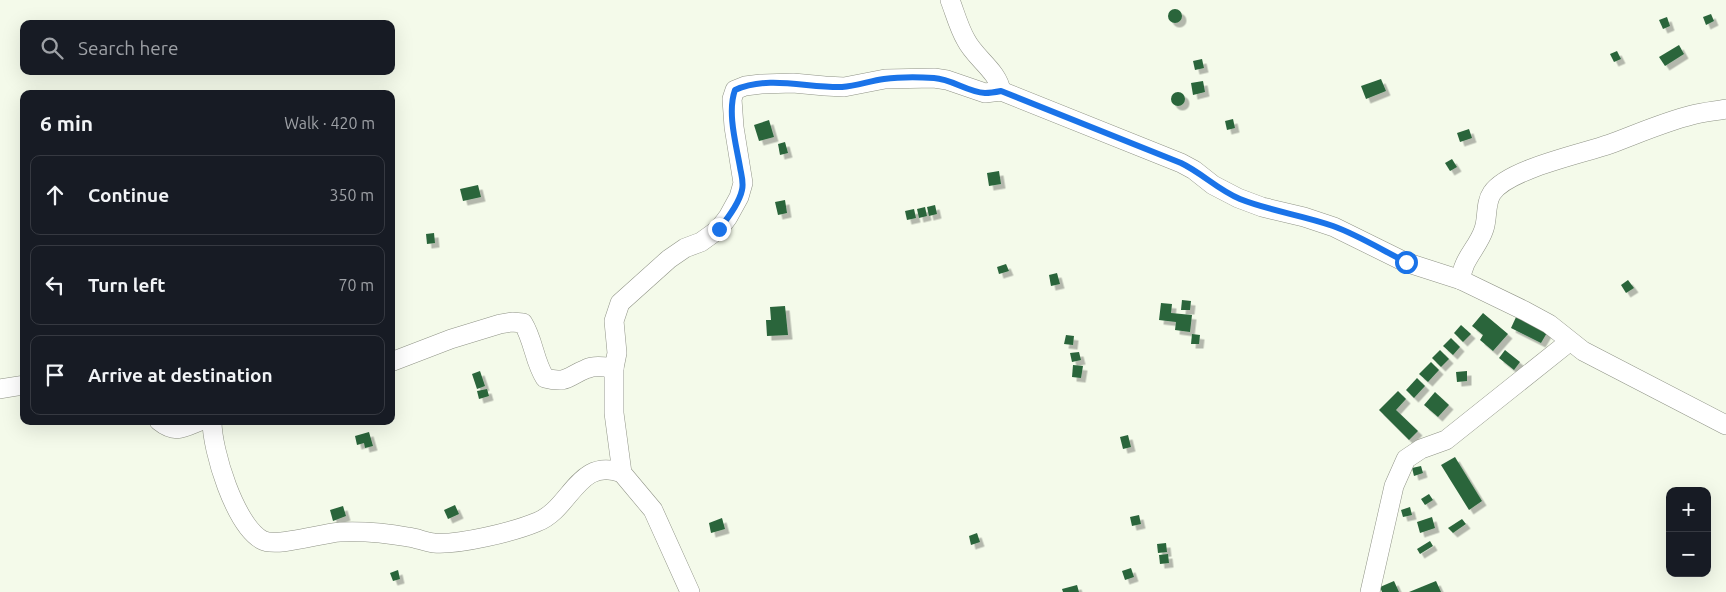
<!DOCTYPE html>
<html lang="en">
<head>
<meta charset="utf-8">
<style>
  :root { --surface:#171b24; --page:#20242c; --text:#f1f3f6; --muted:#9ea1a6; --line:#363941 }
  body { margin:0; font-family:Ubuntu,sans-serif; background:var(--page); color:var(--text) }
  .controls { position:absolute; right:15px; bottom:15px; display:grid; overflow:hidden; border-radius:10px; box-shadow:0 5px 20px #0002 }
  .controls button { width:45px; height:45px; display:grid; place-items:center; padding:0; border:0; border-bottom:1px solid var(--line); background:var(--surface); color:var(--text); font:25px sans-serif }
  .stop { position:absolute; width:15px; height:15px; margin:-11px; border:4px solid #1a73e8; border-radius:50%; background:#fff }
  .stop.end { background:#1a73e8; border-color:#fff; box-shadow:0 1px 5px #0008 }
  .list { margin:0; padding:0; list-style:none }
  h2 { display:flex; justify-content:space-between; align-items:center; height:65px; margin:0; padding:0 20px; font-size:21px }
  h2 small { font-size:16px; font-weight:400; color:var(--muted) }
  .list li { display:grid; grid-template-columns:32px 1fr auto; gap:15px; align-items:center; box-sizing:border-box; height:80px; margin:0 10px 10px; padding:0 10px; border:1px solid var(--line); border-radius:10px }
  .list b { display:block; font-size:19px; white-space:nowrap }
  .list em { font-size:16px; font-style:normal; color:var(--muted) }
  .icon { flex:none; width:28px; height:28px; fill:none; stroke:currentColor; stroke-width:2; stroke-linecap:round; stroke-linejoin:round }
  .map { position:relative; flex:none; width:1726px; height:592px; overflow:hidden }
  .search { position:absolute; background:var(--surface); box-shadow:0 5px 20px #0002; left:20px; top:20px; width:375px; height:55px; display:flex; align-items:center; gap:12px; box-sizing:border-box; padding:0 18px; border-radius:10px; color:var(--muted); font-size:19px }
  .panel { position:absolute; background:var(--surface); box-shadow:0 5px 20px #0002; left:20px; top:90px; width:375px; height:335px; border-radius:10px }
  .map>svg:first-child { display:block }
  .building { fill:#2a653b; filter:url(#shadow) }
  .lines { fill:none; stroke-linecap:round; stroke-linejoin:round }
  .minor-casing { stroke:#8f9386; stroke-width:20 }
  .minor { stroke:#fff; stroke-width:19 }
  .route { stroke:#1a73e8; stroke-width:6 }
</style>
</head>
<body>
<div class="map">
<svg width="1726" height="592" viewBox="0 0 1726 592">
  <defs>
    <filter id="shadow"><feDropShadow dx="4.5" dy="4.5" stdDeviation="0" flood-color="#0004"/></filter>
  </defs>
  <rect width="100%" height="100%" fill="#f4faea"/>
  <g class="building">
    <circle cx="1175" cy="16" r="7"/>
    <path d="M1711 14 1714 21 1706 25 1703 17Z"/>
    <path d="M1667 17 1670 26 1663 29 1659 20Z"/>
    <path d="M1679 45 1684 54 1665 66 1659 57Z"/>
    <path d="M1617 51 1621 59 1614 62 1610 54Z"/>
    <path d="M1202 59 1204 68 1195 70 1193 61Z"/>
    <path d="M1381 79 1386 91 1366 99 1361 86Z"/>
    <path d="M1203 81 1205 92 1193 95 1191 83Z"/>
    <circle cx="1178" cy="99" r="7"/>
    <path d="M1233 119 1235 128 1227 130 1225 121Z"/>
    <path d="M769 120 774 137 759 141 754 125Z"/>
    <path d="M1469 129 1472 138 1460 142 1457 133Z"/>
    <path d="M785 142 788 153 780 155 778 144Z"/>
    <path d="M1452 159 1457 167 1450 171 1445 163Z"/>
    <path d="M999 171 1001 184 989 186 987 173Z"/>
    <path d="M478 185 481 197 463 201 460 189Z"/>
    <path d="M785 200 787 213 778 215 775 202Z"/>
    <path d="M935 205 937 214 929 216 927 207Z"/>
    <path d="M925 207 927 216 919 218 917 209Z"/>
    <path d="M914 209 916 218 907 220 905 211Z"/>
    <path d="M434 233 435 243 427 244 426 234Z"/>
    <path d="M1006 264 1009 271 999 274 997 267Z"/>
    <path d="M1057 273 1060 284 1051 286 1049 275Z"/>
    <path d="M1628 280 1634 288 1626 293 1621 285Z"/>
    <path d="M1182 300 1191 301 1190 310H1181Z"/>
    <path d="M1161 303 1172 304 1171 313 1192 315 1190 332 1175 330 1176 322 1159 320Z"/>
    <path d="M785 306 788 335 767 336 766 320H771L770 307Z"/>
    <path d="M1483 313 1508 334 1493 351 1480 340 1483 335 1472 326Z"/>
    <path d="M1517 315 1548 331 1541 343 1511 328Z"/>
    <path d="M1461 325 1471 334 1463 342 1454 333Z"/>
    <path d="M1192 334 1200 335 1199 344H1191Z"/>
    <path d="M1066 335 1074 336 1073 345 1064 344Z"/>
    <path d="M1451 338 1460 347 1453 355 1443 346Z"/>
    <path d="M1440 350 1449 359 1441 367 1432 358Z"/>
    <path d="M1505 350 1520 362 1514 370 1499 358Z"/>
    <path d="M1079 352 1081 360 1072 362 1070 353Z"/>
    <path d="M1431 362 1439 370 1428 382 1419 374Z"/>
    <path d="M1073 365 1083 366 1081 378 1072 377Z"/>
    <path d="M480 371 485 386 477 389 472 374Z"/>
    <path d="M1467 371V381L1457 382 1456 372Z"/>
    <path d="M1417 378 1425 386 1414 398 1406 390Z"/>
    <path d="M487 389 489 396 479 399 477 391Z"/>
    <path d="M1398 391 1406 399 1396 410 1418 431 1409 440 1379 410Z"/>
    <path d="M1435 392 1449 405 1438 417 1424 405Z"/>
    <path d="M369 432 373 446 365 448 364 443 357 445 355 436Z"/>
    <path d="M1128 435 1131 447 1123 449 1120 437Z"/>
    <path d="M1455 457 1482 501 1469 510 1441 465Z"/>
    <path d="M1421 466 1423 473 1414 476 1412 468Z"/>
    <path d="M1429 494 1433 500 1425 505 1421 499Z"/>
    <path d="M455 505 459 514 448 519 444 510Z"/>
    <path d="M343 506 346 516 333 521 330 510Z"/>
    <path d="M1410 507 1412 515 1403 517 1401 510Z"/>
    <path d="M1139 515 1141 524 1132 526 1130 517Z"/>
    <path d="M1432 517 1435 528 1420 533 1417 522Z"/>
    <path d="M722 518 725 529 711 533 709 523Z"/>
    <path d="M1462 519 1466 524 1453 533 1448 528Z"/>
    <path d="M977 533 980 542 971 545 969 536Z"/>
    <path d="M1430 541 1433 546 1420 554 1417 549Z"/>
    <path d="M1166 543 1167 552 1158 553 1157 544Z"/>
    <path d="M1168 554 1169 563 1160 564 1159 555Z"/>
    <path d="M1131 568 1134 577 1125 580 1122 571Z"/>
    <path d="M398 570 400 579 393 581 390 573Z"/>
    <path d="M1394 581 1399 592H1382L1380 587Z"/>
    <path d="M1436 581 1441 592H1409Z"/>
    <path d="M1077 585 1079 592H1063L1062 589Z"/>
  </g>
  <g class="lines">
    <defs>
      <g id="minor">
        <path d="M950 0C955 13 959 28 966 40 975 58 998 71 1001 91"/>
        <path d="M1461 280C1462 259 1478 248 1484 229 1488 218 1485 203 1492 193 1508 169 1582 154 1610 144 1637 134 1664 122 1692 115 1703 112 1715 111 1726 109"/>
        <path d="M391 362 451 339 500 324 512 322 523 323C534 341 534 361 545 378 567 384 568 376 586 369 595 365 605 367 614 368"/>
        <path d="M0 389 24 385"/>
        <path d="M159 421C175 434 183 428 200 421"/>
        <path d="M212 421C212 451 235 525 262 540 276 548 322 533 340 532 362 531 386 533 408 537 417 538 425 542 434 543 459 545 513 532 537 522 571 509 578 456 622 473"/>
        <path d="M690 592 653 510 622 473 614 413V368L617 353 614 321 620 303 669 259 685 248 701 242 719 229 728 217 739 197 743 183 734 127 732 99 735 90 745 86 761 84 793 83 825 86 844 87 885 79 934 78 947 80 985 93 1001 91 1181 163 1194 170 1213 185 1238 198 1262 207 1304 217 1334 227 1405 262 1461 280 1525 311 1549 324 1583 351 1726 425"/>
        <path d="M1370 592 1394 486 1406 459 1421 449 1446 440 1569 342"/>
      </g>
    </defs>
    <use href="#minor" class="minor-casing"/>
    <use href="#minor" class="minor"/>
  </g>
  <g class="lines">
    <path class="route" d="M719 229C728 218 739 204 742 190 744 182 741 174 740 167 736 144 727 112 735 90 769 75 807 88 842 87 856 86 870 81 884 79 899 77 918 77 934 78 952 79 967 92 985 93 990 93 996 92 1001 91L1181 163C1202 173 1218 190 1240 199 1270 211 1302 215 1333 226 1358 235 1382 250 1406 262"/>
  </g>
</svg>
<div class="controls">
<button>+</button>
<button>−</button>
</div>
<div class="stop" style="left:1406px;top:262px"></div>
<div class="stop end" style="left:719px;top:229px"></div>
<div class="search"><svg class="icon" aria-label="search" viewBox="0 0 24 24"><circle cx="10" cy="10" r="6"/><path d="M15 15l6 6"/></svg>Search here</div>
<section class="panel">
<h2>6 min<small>Walk · 420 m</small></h2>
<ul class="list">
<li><svg class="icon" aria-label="ahead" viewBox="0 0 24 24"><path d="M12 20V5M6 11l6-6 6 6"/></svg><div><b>Continue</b></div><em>350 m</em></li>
<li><svg class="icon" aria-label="left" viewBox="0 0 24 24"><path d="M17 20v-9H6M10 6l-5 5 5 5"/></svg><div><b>Turn left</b></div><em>70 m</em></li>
<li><svg class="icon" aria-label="arrive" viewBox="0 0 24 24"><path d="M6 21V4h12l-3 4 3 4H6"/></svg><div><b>Arrive at destination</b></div></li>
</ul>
</section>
</div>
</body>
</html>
